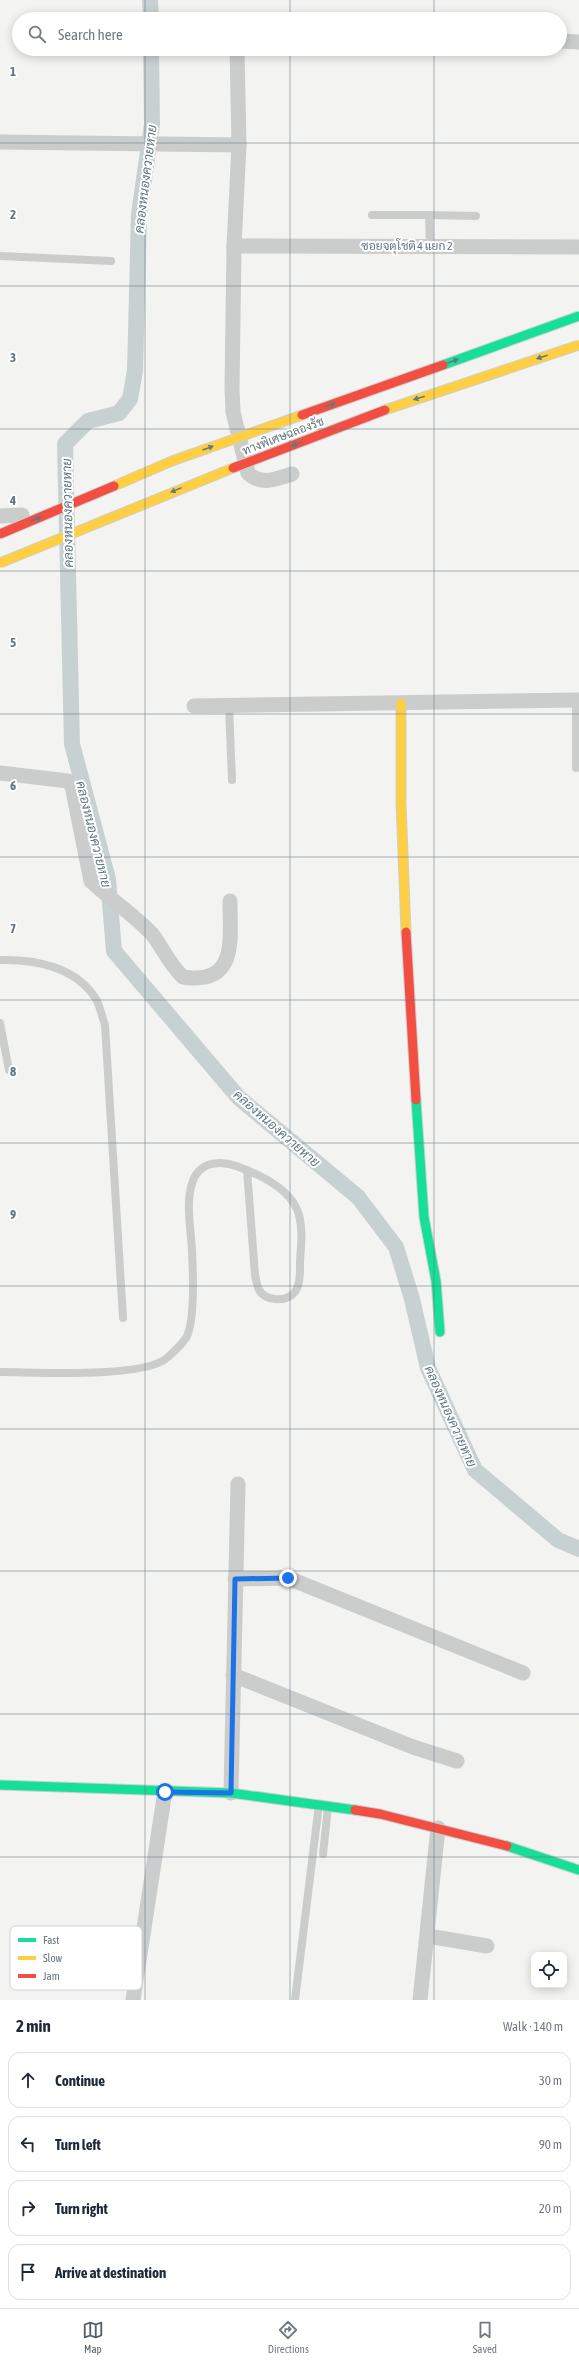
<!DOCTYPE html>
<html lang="en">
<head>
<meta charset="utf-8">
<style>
  :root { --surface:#fff; --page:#f2f2f3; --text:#1f2937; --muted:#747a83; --line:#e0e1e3; --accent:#555f6a }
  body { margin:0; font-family:"Asap Condensed",Sarabun,sans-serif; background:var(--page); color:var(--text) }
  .controls { position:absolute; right:12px; bottom:12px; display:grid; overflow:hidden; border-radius:8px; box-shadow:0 2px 10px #0003 }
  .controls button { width:36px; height:36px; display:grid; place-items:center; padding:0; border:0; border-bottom:1px solid var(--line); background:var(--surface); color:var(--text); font:20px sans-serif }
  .stop { position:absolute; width:12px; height:12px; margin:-9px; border:3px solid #1a73e8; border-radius:50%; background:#fff }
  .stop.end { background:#1a73e8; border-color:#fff; box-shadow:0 1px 4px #0008 }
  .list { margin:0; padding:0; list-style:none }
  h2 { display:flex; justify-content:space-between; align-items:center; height:52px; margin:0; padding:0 16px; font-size:17px }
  h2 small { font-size:13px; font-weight:400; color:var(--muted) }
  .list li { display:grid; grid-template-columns:26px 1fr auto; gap:12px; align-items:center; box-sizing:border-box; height:56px; margin:0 8px 8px; padding:0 8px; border:1px solid var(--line); border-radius:12px }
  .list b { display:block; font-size:15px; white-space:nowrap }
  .list em { font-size:13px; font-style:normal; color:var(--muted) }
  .icon { flex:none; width:22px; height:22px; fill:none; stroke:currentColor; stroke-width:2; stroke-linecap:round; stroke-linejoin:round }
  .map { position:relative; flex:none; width:579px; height:2000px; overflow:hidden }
  .search { position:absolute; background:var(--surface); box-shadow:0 2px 10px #0003; left:12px; right:12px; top:12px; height:44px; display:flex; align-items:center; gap:10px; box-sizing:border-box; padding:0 14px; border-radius:22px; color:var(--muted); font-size:15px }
  .sheet { height:308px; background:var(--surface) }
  nav { display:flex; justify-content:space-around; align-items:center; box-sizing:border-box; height:56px; border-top:1px solid var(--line); background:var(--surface); font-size:11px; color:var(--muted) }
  nav a { display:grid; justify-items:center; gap:2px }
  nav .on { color:var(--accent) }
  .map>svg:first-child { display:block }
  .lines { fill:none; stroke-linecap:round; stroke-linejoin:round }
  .canal { stroke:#c8d1d2; stroke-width:16 }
  .fast-casing { stroke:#cfcfcf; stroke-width:11 }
  .slow-casing { stroke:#cfcfcf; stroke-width:11 }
  .jam-casing { stroke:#cfcfcf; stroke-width:11 }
  .lane { stroke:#cbcccc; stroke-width:8 }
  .street { stroke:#cbcccc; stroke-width:15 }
  .fast { stroke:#16e098; stroke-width:9 }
  .slow { stroke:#ffcf43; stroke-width:9 }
  .jam { stroke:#f24e42; stroke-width:9 }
  .fast-bridge-casing { stroke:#cfd0d0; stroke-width:11; stroke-linecap:butt }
  .slow-bridge-casing { stroke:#cfd0d0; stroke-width:11; stroke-linecap:butt }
  .jam-bridge-casing { stroke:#cfd0d0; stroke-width:11; stroke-linecap:butt }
  .fast-bridge { stroke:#16e098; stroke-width:9 }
  .slow-bridge { stroke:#ffcf43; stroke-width:9 }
  .jam-bridge { stroke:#f24e42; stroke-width:9 }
  .oneway { fill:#607a81 }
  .route { stroke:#1a73e8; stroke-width:5 }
  .grid { fill:none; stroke:#647580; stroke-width:1; stroke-opacity:0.55 }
  .labels { text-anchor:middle; stroke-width:4; stroke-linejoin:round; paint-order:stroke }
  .street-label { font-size:12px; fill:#647580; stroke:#fff }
  .water-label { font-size:13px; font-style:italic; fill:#5f777e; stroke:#fff }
  .key { fill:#fff; stroke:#d0d6d9; stroke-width:1 }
  .key-label { font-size:11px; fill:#647580 }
  .grid-label { font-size:13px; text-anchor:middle; font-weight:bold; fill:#647580; stroke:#fff; stroke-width:4; stroke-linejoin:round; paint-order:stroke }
</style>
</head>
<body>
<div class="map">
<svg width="579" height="2000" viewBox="0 0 579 2000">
  <rect width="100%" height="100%" fill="#f3f3f1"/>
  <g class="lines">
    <g class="canal">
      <path d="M150 0 151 19"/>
      <path d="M151 49 152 124 139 214 135 371 130 399 119 413 88 421 65 444 72 744 108 879 114 951 239 1098 358 1197 396 1247 412 1299 428 1368 475 1470 558 1540 579 1549"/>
    </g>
    <defs>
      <g id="fast">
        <path d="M416 1100 424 1217 436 1281 440 1332"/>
        <path d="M0 1785 231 1793 355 1810"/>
        <path d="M507 1846 579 1870"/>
      </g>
      <path id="slow" d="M401 703V802L406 932"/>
      <g id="jam">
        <path d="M406 932 416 1100"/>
        <path d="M355 1810 380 1814 507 1846"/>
      </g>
    </defs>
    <use href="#fast" class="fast-casing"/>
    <use href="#slow" class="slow-casing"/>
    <use href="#jam" class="jam-casing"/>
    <g class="lane">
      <path d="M372 215H429L430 246"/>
      <path d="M429 215 476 216"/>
      <path d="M0 256 111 261"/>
      <path d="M576 700V768"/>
      <path d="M229 705 232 780"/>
      <path d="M0 960C35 959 76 967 96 999 100 1006 102 1017 105 1025L123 1318"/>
      <path d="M0 1023 9 1070"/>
      <path d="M0 1372C37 1372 136 1378 164 1360 170 1356 182 1344 186 1338 195 1322 193 1270 192 1251 191 1228 184 1197 195 1176 204 1161 222 1161 236 1166 259 1174 292 1189 299 1215 303 1230 301 1246 300 1261 300 1271 301 1287 293 1294 284 1302 266 1301 259 1290 257 1286 256 1280 255 1275L247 1170"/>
      <path d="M323 1854 328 1807"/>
      <path d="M295 2000 319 1804"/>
    </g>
    <g class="street">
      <path d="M560 41 579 42"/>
      <path d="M237 49 239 145 234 246 232 389 233 412 248 473C261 486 276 479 292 474"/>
      <path d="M0 142 239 145"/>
      <path d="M234 246 579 247"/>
      <path d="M0 516 22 515"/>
      <path d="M194 706 579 700"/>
      <path d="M0 773 68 781 72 786 91 881C111 900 133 914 152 934 163 948 169 964 183 977 238 985 230 940 230 901"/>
      <path d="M235 1579 288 1578 523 1673"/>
      <path d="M233 1675 413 1747 457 1761"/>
      <path d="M231 1793 238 1484"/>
      <path d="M428 1936 487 1946"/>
      <path d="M133 2000 165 1791"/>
      <path d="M420 2000 438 1828"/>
    </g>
    <use href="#fast" class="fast"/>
    <use href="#slow" class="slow"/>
    <use href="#jam" class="jam"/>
    <defs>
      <path id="fast-bridge" d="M443 365 579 316"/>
      <g id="slow-bridge">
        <path d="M385 410 579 345"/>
        <path d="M114 486 172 461 302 415"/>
        <path d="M0 563 233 468"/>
      </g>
      <g id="jam-bridge">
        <path d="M302 415 443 365"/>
        <path d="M233 468 385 410"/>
        <path d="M0 534 114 486"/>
      </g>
    </defs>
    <use href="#fast-bridge" class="fast-bridge-casing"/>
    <use href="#slow-bridge" class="slow-bridge-casing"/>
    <use href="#jam-bridge" class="jam-bridge-casing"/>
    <use href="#fast-bridge" class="fast-bridge"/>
    <use href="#slow-bridge" class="slow-bridge"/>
    <use href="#jam-bridge" class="jam-bridge"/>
  </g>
  <defs><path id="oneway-solid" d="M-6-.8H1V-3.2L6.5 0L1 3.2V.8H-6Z"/></defs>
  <g class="oneway">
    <use href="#oneway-solid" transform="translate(542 357) rotate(162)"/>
    <use href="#oneway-solid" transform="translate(453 361) rotate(-20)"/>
    <use href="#oneway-solid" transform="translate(419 398) rotate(162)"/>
    <use href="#oneway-solid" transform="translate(330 405) rotate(-20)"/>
    <use href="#oneway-solid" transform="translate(297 444) rotate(159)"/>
    <use href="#oneway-solid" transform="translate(208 448) rotate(-20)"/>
    <use href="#oneway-solid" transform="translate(176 490) rotate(158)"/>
    <use href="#oneway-solid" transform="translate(36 519) rotate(-23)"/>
  </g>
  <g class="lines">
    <path class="route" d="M165 1792 231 1793 235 1579 288 1578"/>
  </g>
  <path class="grid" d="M145 0V19M290 0V19M434 0V19M145 49V2000M290 49V2000M434 49V2000M0 143H579M0 286H579M0 429H579M0 571H579M0 714H579M0 857H579M0 1000H579M0 1143H579M0 1286H579M0 1429H579M0 1571H579M0 1714H579M0 1857H579"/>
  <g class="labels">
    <g class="street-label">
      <text x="407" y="250">ซอยจตุโชติ 4 แยก 2</text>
      <text transform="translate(283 436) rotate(-21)" y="4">ทางพิเศษฉลองรัช</text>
    </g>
    <g class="water-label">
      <text transform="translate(145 179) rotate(-83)" y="5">คลองหนองควายหาย</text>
      <text transform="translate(67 513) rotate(-91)" y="5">คลองหนองควายหาย</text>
      <text transform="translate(94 834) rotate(76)" y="5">คลองหนองควายหาย</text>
      <text transform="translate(277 1128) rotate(41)" y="5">คลองหนองควายหาย</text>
      <text transform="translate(451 1416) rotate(66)" y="5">คลองหนองควายหาย</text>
    </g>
  </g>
  <rect x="10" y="1926" width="132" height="64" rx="6" class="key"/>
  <rect x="18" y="1938" width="18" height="4" fill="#16e098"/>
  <rect x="18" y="1956" width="18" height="4" fill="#ffcf43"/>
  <rect x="18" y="1974" width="18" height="4" fill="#f24e42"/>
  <g class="key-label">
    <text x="43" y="1944">Fast</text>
    <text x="43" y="1962">Slow</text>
    <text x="43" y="1980">Jam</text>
  </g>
  <g class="grid-label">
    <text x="13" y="76">1</text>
    <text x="13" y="219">2</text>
    <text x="13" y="362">3</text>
    <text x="13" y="505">4</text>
    <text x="13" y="647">5</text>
    <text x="13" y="790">6</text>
    <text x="13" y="933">7</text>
    <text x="13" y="1076">8</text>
    <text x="13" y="1219">9</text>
  </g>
</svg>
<div class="controls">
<button><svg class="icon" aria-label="locate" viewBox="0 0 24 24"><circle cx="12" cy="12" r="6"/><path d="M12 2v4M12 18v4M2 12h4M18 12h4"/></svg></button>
</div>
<div class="stop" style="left:165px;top:1792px"></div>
<div class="stop end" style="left:288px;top:1578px"></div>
<div class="search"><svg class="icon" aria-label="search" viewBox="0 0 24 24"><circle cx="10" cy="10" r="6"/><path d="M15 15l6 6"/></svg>Search here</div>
</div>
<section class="sheet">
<h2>2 min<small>Walk · 140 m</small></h2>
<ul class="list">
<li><svg class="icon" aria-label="ahead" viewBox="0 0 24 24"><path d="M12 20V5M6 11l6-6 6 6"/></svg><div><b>Continue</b></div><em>30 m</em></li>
<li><svg class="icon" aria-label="left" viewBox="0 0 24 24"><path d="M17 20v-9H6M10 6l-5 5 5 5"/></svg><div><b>Turn left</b></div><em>90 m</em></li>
<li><svg class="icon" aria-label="right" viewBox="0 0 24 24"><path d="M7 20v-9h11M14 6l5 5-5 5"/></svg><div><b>Turn right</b></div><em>20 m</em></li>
<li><svg class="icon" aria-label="arrive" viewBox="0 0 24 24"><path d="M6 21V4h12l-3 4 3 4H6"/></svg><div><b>Arrive at destination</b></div></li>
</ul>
</section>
<nav>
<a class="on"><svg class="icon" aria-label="map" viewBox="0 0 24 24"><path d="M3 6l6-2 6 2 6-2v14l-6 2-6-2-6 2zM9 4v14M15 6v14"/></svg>Map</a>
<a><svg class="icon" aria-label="directions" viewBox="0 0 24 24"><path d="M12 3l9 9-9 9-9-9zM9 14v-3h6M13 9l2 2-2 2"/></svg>Directions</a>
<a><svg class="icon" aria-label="saved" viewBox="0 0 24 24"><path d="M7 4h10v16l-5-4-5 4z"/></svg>Saved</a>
</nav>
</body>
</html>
